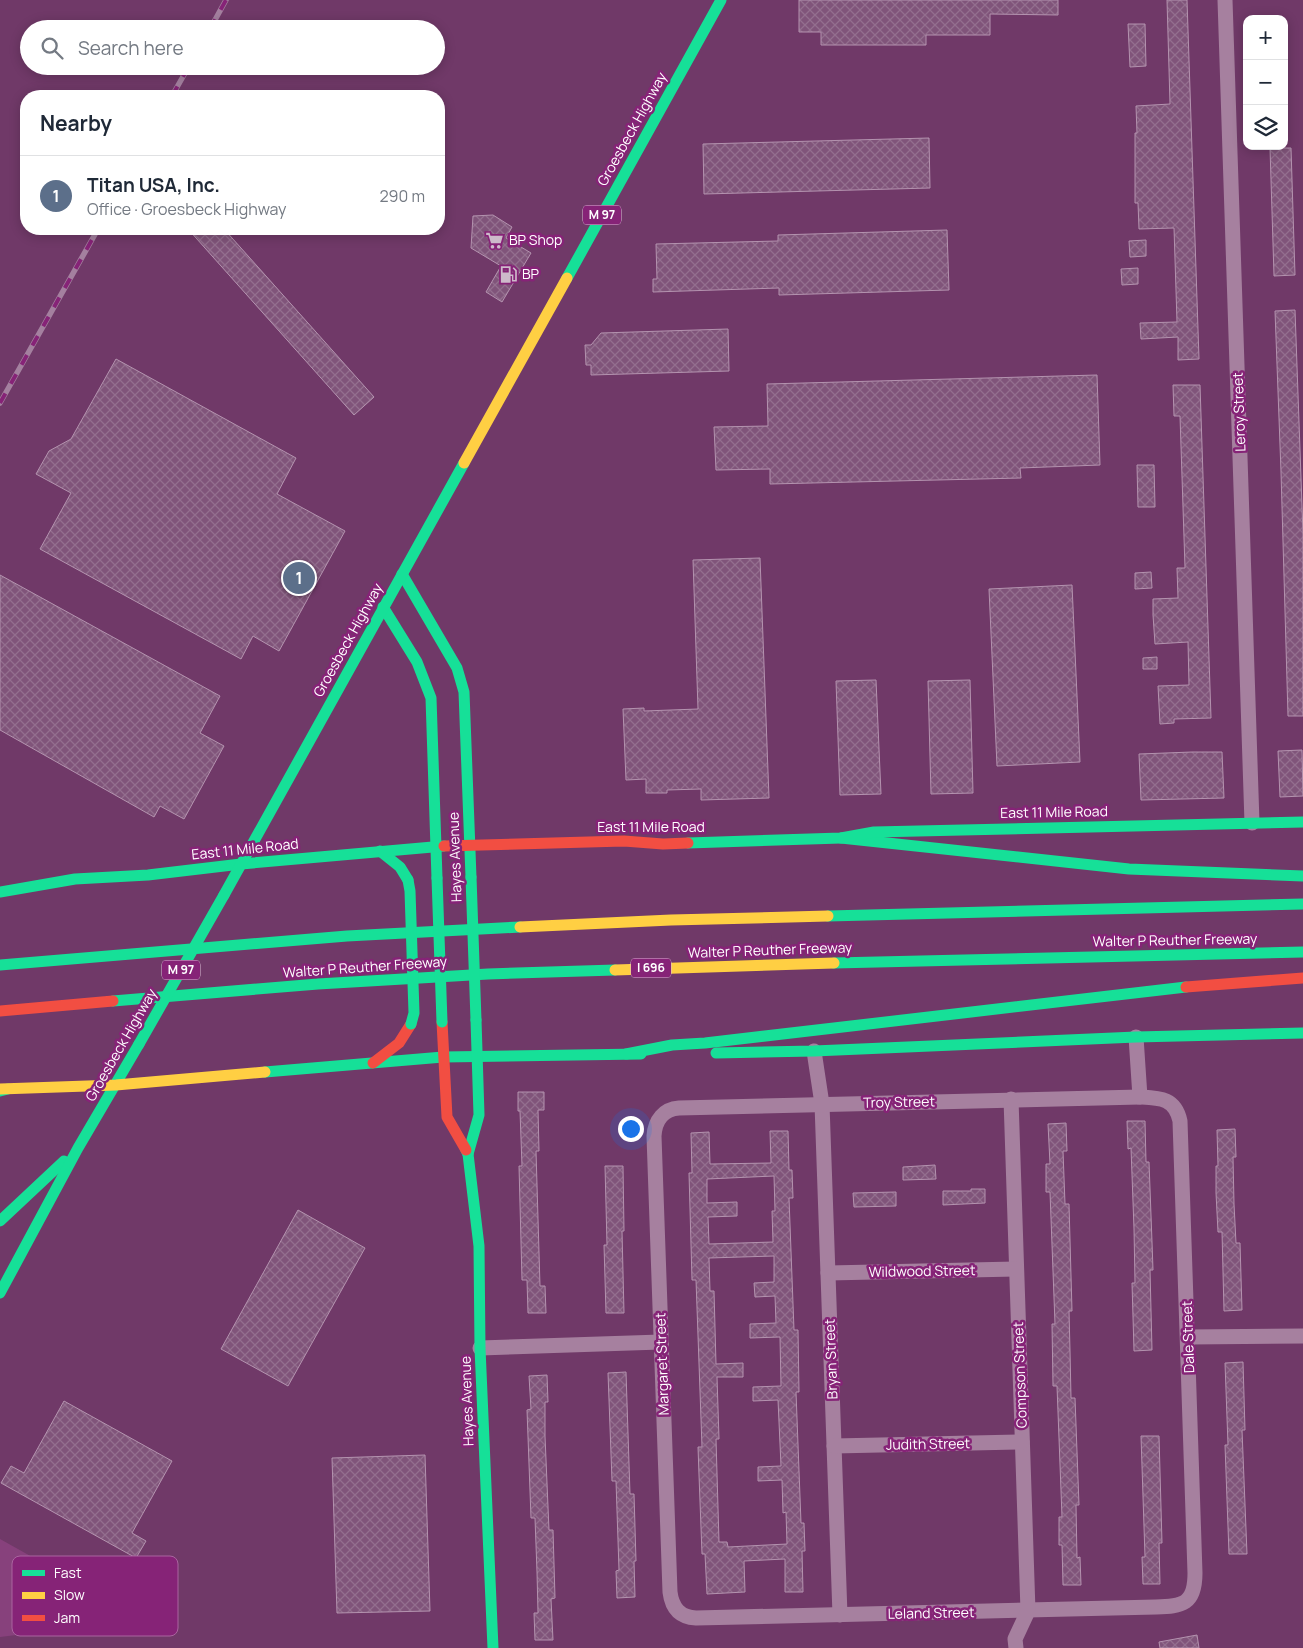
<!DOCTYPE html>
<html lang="en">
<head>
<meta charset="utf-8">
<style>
  :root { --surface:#fff; --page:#f6f6f7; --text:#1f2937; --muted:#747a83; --line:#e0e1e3; --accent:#6d6a79 }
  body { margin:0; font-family:Manrope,sans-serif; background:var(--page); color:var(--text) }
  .controls { position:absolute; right:15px; top:15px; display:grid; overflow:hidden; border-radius:10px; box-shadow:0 2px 12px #0003 }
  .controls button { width:45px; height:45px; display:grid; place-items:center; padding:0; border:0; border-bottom:1px solid var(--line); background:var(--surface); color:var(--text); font:25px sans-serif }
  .you { position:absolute; left:630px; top:1128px; width:18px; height:18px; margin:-12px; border:4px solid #fff; border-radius:50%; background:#1a73e8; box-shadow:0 0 0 8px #1a73e833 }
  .badge { display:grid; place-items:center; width:32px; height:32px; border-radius:50%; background:var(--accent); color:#fff; font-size:16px; font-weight:700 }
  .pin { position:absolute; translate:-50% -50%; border:2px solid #fff; box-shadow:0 1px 5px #0006 }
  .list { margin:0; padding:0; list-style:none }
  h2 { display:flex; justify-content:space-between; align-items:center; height:65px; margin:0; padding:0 20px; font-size:21px }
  h2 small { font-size:16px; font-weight:400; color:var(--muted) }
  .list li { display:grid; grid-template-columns:32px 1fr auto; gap:15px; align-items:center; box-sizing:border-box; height:80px; padding:0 20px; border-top:1px solid var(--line) }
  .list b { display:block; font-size:19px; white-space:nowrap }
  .list p { margin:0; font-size:16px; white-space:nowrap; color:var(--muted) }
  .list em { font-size:16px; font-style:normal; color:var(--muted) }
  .icon { flex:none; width:28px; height:28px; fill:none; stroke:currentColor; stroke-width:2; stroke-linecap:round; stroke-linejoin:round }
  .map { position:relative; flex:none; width:1303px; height:1648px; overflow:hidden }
  .search { position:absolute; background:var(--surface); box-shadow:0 2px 12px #0003; left:20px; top:20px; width:425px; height:55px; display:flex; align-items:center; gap:12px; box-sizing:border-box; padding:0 18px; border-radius:28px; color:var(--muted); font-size:19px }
  .panel { position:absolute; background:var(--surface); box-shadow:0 2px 12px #0003; left:20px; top:90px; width:425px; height:145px; border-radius:20px }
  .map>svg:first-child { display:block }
  .water { fill:#87417c }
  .building { fill:url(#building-cross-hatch); stroke:#b493af; fill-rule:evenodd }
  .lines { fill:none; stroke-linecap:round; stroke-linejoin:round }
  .street { stroke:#a6809f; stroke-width:15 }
  .fast { stroke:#16e098; stroke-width:11 }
  .slow { stroke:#ffcf43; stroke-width:11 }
  .jam { stroke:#f24e42; stroke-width:11 }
  .rail-casing { stroke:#a4809f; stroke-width:5.5 }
  .rail { stroke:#862377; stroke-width:4; stroke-dasharray:11; stroke-linecap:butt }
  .fast-bridge { stroke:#16e098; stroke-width:11 }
  .labels { text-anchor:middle; stroke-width:5; stroke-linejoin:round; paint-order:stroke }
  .shield { fill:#862377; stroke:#dbbdd6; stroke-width:1 }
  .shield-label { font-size:12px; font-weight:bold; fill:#fff }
  .street-label { font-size:14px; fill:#fff; stroke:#862377 }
  .poi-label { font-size:14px; fill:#fff; stroke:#862377; text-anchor:start }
  .key { fill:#862377; stroke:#aa65a0; stroke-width:1 }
  .key-label { font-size:14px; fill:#fff }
</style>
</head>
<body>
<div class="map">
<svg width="1303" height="1648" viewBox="0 0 1303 1648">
  <defs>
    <pattern id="building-cross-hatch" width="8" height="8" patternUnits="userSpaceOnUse" patternTransform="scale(1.25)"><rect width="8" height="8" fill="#80547a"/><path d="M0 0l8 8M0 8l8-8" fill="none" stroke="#936e8e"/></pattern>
  </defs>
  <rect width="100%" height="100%" fill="#703968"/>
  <path class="water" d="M0 1539 75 1581C78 1595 77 1607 75 1620L57 1630 0 1637Z"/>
  <g class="building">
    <path d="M799 0H1058V15L990 14V35H926V45H821V32H799Z"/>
    <path d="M1167 0H1187L1199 359 1178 360V337L1141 339 1140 323 1177 322 1174 228 1139 229 1138 203H1135V133H1137L1136 106 1170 104Z"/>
    <path d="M1128 24H1145L1146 66 1130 67Z"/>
    <path d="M929 138 930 188 704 194 703 144Z"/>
    <path d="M1270 148H1291L1295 275 1274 276Z"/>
    <path d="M493 215 512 227 506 238 531 253 502 302 486 292 501 266 471 248 473 216Z"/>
    <path d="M188 229H224L374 397 354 415Z"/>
    <path d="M947 230 949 290 779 295V288L653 292V279H657L656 244 778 241V235Z"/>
    <path d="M1146 240V256L1130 257 1129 241Z"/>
    <path d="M1138 268V284L1122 285 1121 269Z"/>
    <path d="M1295 310 1303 534V716H1288L1281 472 1275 311Z"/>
    <path d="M728 329 729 371 591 375V365H586L585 345H591L601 333Z"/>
    <path d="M116 359 296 458 277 494 345 531 279 651 253 636 241 659 40 549 71 493 36 474 49 451 71 439Z"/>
    <path d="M1097 375 1100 465 1020 468 1021 478 770 484V469L716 470 714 427 768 426 767 384Z"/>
    <path d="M1173 385H1200L1211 718 1174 719V723L1160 724 1158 686 1189 685 1188 642 1155 644 1153 615V599L1178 598 1177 568H1185L1180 416H1174Z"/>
    <path d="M1137 465H1154L1155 507H1138Z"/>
    <path d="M760 558 769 798 701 800V789L667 790V793H646V779L626 780 623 709 644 708V711L698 709 693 560Z"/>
    <path d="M1151 572 1152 588 1135 589V573Z"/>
    <path d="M0 575 220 696 200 733 224 746 184 819 160 806 154 817 0 730Z"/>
    <path d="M1072 585 1080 762 997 766 989 589Z"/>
    <path d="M1157 657V669H1143V658Z"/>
    <path d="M876 680 881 794 840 795 836 681Z"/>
    <path d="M970 680 973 793 931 794 928 681Z"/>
    <path d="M1302 750 1303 796 1280 797 1278 751Z"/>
    <path d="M1192 752H1222L1224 798 1141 800 1139 754Z"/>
    <path d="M518 1092H544V1110H538L539 1151H536L540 1286H545L546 1313H528L527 1280H522L519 1166H522L520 1111H518Z"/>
    <path d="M1127 1121H1145L1146 1162H1149L1152 1242 1153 1270H1150L1152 1350 1134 1351 1132 1283H1135L1134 1229 1131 1148 1128 1149Z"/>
    <path d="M1066 1123 1067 1151H1063L1065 1204H1069L1072 1311H1069L1070 1351 1071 1398H1075L1079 1505H1076L1077 1558 1080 1557 1081 1585H1063L1062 1545H1059V1517H1062L1057 1386H1053L1052 1324H1055L1050 1192H1046V1164H1050L1048 1124Z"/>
    <path d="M1235 1129 1236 1157H1233L1234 1204 1236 1243H1240L1242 1310 1224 1311 1222 1232H1218L1216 1193V1166H1218L1217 1130Z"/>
    <path d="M770 1131H788L789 1170H792L793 1198H789L794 1330H798L799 1392H796L801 1523H804L805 1551H802L803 1592H785V1559L744 1561 745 1592 707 1594 705 1554H702L699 1475 698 1447H702L696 1280H692L689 1173H692L691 1133 709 1132 710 1164 771 1163ZM774 1176 775 1211H772L773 1242 709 1244 708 1217 737 1216V1202L707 1203V1179ZM774 1256V1282L754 1283 755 1297 775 1296 776 1323 750 1324V1338L780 1337 781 1386 753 1387V1401L778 1400 781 1466 758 1467V1481L782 1480 783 1513 786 1512 787 1544 728 1547 727 1542H719L716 1439H719L717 1377H743V1363L716 1364 714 1291H710L709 1258Z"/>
    <path d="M935 1165 936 1179 903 1180V1167Z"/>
    <path d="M605 1166H623L624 1231H622L624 1313H606L604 1245H607Z"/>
    <path d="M971 1189H985V1203L943 1205V1191H971Z"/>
    <path d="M896 1192V1206L854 1207 853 1193Z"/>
    <path d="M298 1210 365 1248 288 1386 221 1349Z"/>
    <path d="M1243 1362 1245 1430H1242L1247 1554H1229L1225 1445H1228L1225 1363Z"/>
    <path d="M626 1372 630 1494H634L636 1561H634L635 1597 617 1598 616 1571 619 1570 616 1481H612L608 1373Z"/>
    <path d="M547 1375 548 1402H545V1436L549 1530H553L555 1598 551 1599 553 1640H535L534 1613H538L537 1572 535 1518H531L527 1410 531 1409 529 1376Z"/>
    <path d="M64 1401 172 1461 132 1533 146 1541 136 1558 1 1483 11 1466 24 1473Z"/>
    <path d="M1141 1436H1159L1162 1543H1159L1160 1584H1143L1142 1557H1145Z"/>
    <path d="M425 1455 430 1611 337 1613 332 1458Z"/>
    <path d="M1197 1635 1199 1648H1160L1159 1642Z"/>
  </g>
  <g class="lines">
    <g class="street">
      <path d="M1225 0 1252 823"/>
      <path d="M1136 1037 1140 1097"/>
      <path d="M814 1051 822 1104 840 1615"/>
      <path d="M1140 1097C1160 1098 1175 1098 1180 1121L1195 1573C1195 1605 1182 1606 1156 1607L696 1618C680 1617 672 1608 670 1592L654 1136C655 1120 664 1109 679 1108Z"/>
      <path d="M1011 1099 1028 1611 1015 1639 1016 1648"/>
      <path d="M828 1273 1016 1269"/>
      <path d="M1188 1337 1303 1336"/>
      <path d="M480 1348 661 1342"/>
      <path d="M834 1446 1022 1442"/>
    </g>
    <g class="fast">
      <path d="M567 278 721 0"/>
      <path d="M402 574 457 668 464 692 471 877"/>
      <path d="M383 607 417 662 431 698 437 878"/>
      <path d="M841 838 1129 869 1303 876"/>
      <path d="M688 843 841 838 874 832 1303 822"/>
      <path d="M380 851 400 867 408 880"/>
      <path d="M0 892 75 879 148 875 241 864 444 846"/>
      <path d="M224 895 464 463"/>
      <path d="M828 916 1303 904"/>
      <path d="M834 963 1303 952"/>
      <path d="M0 965 347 936 520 927"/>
      <path d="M113 1001 318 984 488 974 615 970"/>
      <path d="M716 1053 814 1051 1136 1037 1303 1033"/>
      <path d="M626 1054 672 1045 705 1043 1186 987"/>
      <path d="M265 1072 443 1057 641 1054"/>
      <path d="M0 1091 8 1089"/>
      <path d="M466 1150 468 1154 479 1246 480 1348 493 1648"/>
      <path d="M468 1154 479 1115 476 1020"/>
      <path d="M0 1221 64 1161"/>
      <path d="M0 1293 78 1148 139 1044"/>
    </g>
    <g class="slow">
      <path d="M464 463 567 278"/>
      <path d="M520 927 671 920 828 916"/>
      <path d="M615 970 834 963"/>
      <path d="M0 1089 116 1085 265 1072"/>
    </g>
    <g class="jam">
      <path d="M444 846 624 841 663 844 688 843"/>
      <path d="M1186 987 1303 978"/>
      <path d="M0 1011 113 1001"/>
      <path d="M442 1022 447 1117 466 1150"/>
      <path d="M373 1063 399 1043 411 1024"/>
    </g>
    <defs>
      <g id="rail">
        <path d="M210 29 226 0"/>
        <path d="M172 96 189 66"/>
        <path d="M0 403 98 229"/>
      </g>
    </defs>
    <use href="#rail" class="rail-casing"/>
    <use href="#rail" class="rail"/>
    <g class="fast-bridge">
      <path d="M471 877 476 1020"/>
      <path d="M437 878 442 1022"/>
      <path d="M408 880 410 891 414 1013 411 1024"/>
      <path d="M139 1044 224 895"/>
    </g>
  </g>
  <defs>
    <symbol id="supermarket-bare" viewBox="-9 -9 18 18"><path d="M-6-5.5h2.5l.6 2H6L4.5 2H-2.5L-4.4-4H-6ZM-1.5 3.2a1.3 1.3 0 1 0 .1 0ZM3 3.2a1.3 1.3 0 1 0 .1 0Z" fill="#cdbaca" stroke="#862377" stroke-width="2.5" paint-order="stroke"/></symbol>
    <symbol id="fuel-bare" viewBox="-9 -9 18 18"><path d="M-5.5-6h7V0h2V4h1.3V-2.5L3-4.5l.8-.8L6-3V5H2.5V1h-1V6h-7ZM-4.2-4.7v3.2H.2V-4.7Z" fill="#cdbaca" stroke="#862377" stroke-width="2.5" paint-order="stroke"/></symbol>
  </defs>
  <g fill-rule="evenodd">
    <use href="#supermarket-bare" x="482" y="228" width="25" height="25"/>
    <use href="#fuel-bare" x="496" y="262" width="25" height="25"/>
  </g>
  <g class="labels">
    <g class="shield">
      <rect x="583" y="205.5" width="38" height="19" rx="4"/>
      <rect x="631" y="958.5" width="40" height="19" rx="4"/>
      <rect x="162" y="960.5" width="38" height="19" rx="4"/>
    </g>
    <g class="shield-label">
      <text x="602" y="219">M 97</text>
      <text x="651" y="972">I 696</text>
      <text x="181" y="974">M 97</text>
    </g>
    <g class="street-label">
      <text transform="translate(632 129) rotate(-61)" y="5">Groesbeck Highway</text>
      <text transform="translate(1239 412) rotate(-92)" y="5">Leroy Street</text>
      <text transform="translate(348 640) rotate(-61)" y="5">Groesbeck Highway</text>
      <text transform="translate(1054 812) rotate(-1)" y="5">East 11 Mile Road</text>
      <text x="651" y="832">East 11 Mile Road</text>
      <text transform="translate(245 849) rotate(-6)" y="5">East 11 Mile Road</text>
      <text transform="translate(455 857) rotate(-92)" y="5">Hayes Avenue</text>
      <text transform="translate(1175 940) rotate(-1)" y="5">Walter P Reuther Freeway</text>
      <text transform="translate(770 950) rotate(-2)" y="5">Walter P Reuther Freeway</text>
      <text transform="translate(365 967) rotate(-4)" y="5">Walter P Reuther Freeway</text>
      <text transform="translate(121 1045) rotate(-60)" y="5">Groesbeck Highway</text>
      <text transform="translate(899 1102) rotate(-1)" y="5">Troy Street</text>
      <text transform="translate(922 1271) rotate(-1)" y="5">Wildwood Street</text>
      <text transform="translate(1188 1337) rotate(-92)" y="5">Dale Street</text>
      <text transform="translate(831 1359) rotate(-92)" y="5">Bryan Street</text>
      <text transform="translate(662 1364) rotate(-92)" y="5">Margaret Street</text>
      <text transform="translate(1020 1375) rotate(-92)" y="5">Compson Street</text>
      <text transform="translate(467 1401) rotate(-92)" y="5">Hayes Avenue</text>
      <text transform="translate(928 1444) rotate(-1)" y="5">Judith Street</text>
      <text transform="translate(931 1613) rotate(-1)" y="5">Leland Street</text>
    </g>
    <g class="poi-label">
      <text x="509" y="245">BP Shop</text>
      <text x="522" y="279">BP</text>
    </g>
  </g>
  <rect x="12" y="1556" width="166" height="80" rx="8" class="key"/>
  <rect x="22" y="1570" width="23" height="6" fill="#16e098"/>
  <rect x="22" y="1592" width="23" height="7" fill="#ffcf43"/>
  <rect x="22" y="1615" width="23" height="6" fill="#f24e42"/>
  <g class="key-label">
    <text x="54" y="1578">Fast</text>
    <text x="54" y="1600">Slow</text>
    <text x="54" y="1623">Jam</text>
  </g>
</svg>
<div class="controls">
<button>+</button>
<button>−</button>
<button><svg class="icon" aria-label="layers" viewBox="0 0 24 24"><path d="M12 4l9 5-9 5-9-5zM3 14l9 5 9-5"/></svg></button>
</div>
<div class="you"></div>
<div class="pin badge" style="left:299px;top:578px;background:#5c6f8a">1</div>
<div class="search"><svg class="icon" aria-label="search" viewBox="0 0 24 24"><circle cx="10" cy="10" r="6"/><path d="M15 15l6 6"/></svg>Search here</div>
<section class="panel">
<h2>Nearby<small></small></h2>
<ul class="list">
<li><span class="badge" style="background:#5c6f8a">1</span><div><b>Titan USA, Inc.</b><p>Office · Groesbeck Highway</p></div><em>290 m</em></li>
</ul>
</section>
</div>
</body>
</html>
